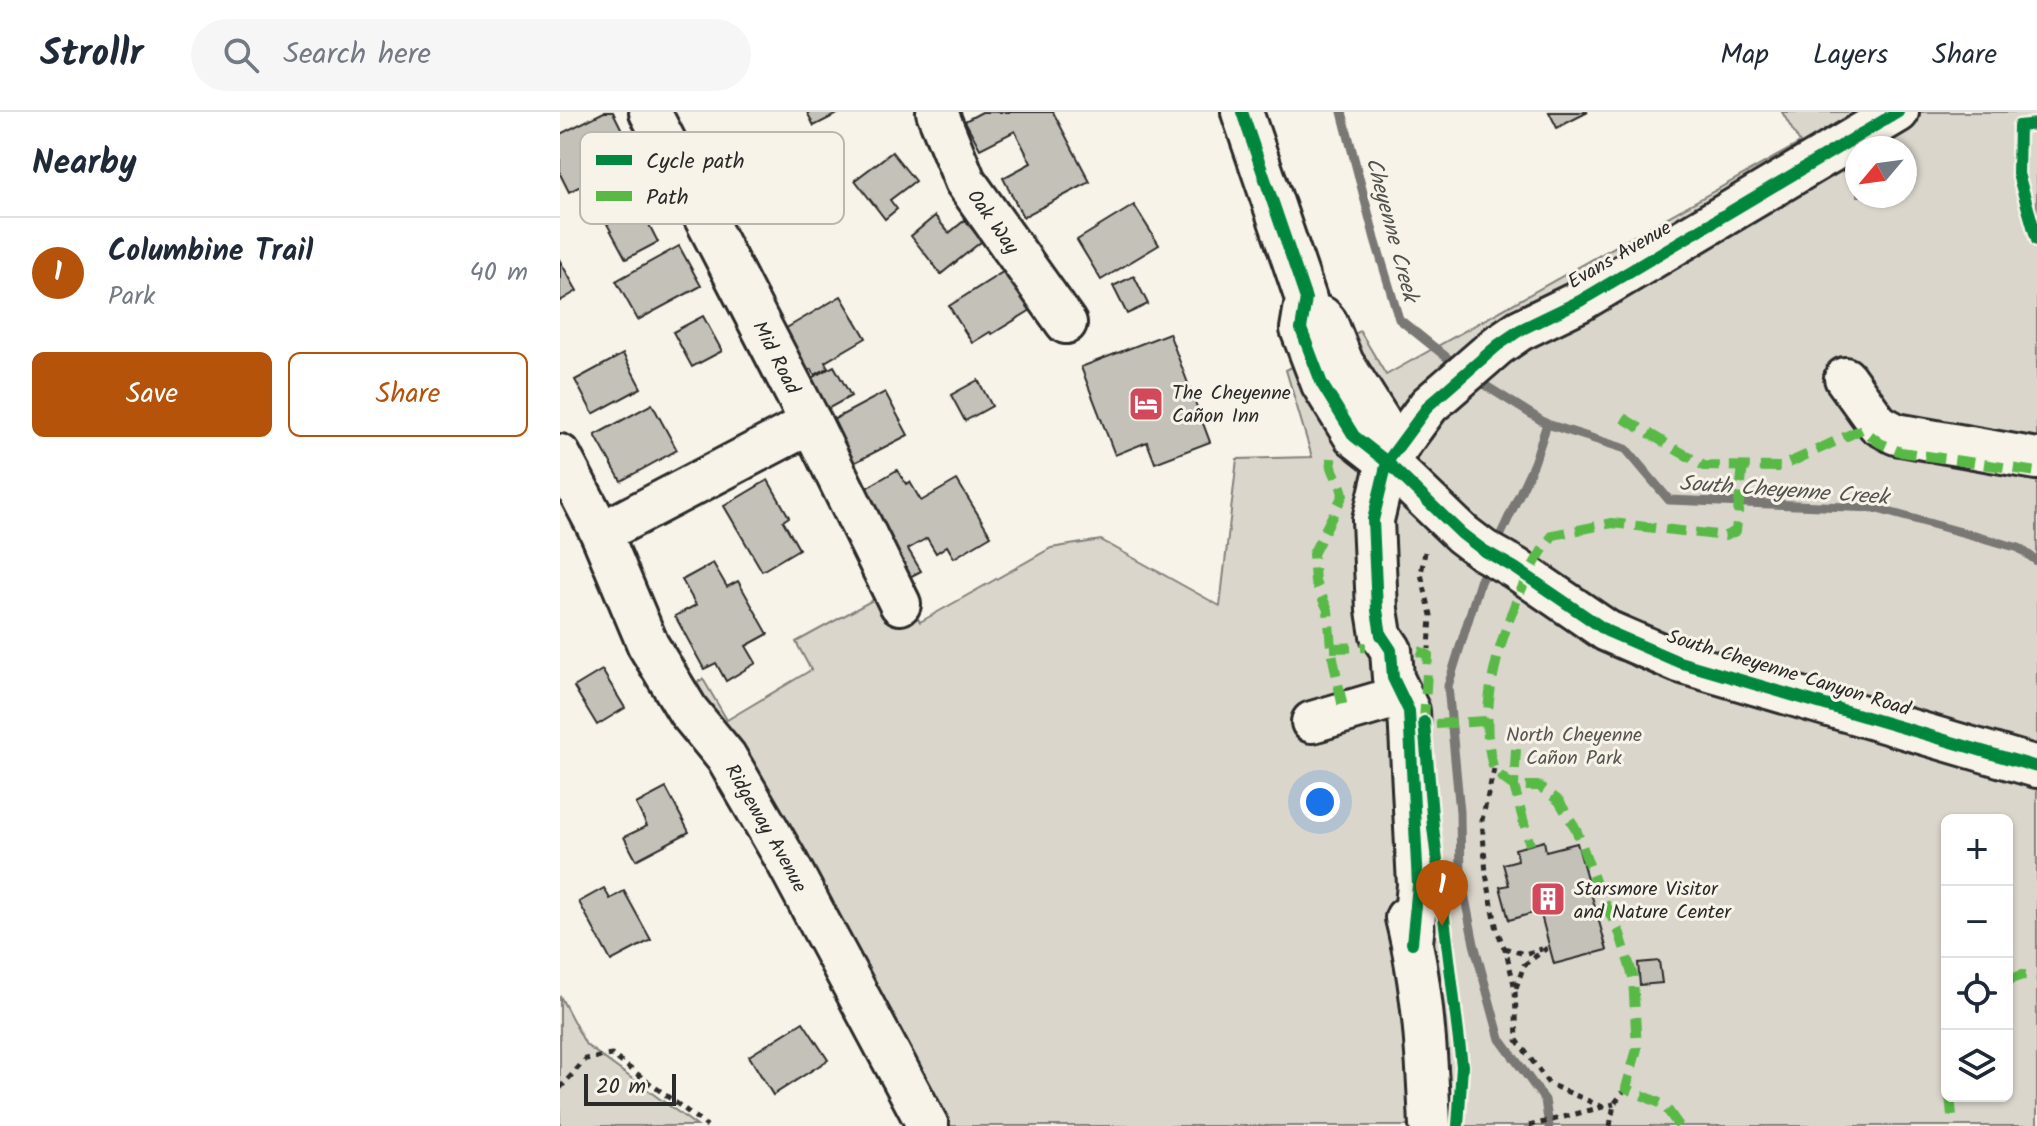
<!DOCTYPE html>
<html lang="en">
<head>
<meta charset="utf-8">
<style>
  :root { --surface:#fff; --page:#f6f6f7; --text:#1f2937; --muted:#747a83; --line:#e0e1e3; --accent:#b45309 }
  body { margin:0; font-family:Kalam,sans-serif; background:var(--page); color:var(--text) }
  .controls { position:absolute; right:24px; bottom:24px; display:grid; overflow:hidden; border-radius:12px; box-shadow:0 2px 6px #0004 }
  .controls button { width:72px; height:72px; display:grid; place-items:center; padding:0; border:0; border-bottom:2px solid var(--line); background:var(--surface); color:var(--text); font:40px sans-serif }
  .compass { position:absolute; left:1285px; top:24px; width:72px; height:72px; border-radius:50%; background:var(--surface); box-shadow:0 2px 6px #0004; rotate:241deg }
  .scale { position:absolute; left:24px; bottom:20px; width:92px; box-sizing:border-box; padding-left:8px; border:4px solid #2b2b2b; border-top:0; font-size:22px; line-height:28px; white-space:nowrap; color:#2b2b2b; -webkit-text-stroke:6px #f7f3e8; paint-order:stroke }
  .you { position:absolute; left:760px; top:690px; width:28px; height:28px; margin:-20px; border:6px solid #fff; border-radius:50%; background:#1a73e8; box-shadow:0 0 0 12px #1a73e833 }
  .badge { display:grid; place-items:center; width:52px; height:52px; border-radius:50%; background:var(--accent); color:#fff; font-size:26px; font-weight:700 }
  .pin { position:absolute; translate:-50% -66px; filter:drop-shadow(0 2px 4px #0008) }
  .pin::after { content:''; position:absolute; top:42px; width:28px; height:24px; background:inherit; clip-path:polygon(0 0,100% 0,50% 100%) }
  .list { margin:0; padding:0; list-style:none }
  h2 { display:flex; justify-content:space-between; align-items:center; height:104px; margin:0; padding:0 32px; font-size:34px }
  h2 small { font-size:26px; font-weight:400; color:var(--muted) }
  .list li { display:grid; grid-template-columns:52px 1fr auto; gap:24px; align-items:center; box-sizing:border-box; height:112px; padding:0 32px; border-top:2px solid var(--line) }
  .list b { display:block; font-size:30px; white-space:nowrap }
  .list p { margin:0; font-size:26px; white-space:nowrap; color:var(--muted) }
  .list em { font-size:26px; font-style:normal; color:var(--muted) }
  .actions { display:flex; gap:16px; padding:24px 32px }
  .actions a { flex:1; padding:18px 0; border:2px solid var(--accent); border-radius:12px; text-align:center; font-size:28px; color:var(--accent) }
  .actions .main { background:var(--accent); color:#fff }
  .icon { flex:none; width:44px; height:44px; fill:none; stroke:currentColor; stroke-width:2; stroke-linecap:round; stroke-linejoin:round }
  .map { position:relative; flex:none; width:1477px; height:1014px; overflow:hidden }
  header { display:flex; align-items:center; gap:48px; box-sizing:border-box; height:112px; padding:0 40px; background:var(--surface); border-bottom:2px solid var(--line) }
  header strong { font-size:38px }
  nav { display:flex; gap:44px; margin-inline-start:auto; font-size:28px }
  .search { width:560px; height:72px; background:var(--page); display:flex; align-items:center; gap:20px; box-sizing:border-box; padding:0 28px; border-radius:44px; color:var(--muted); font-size:30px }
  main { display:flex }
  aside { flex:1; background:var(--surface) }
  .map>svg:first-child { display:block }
  .green { fill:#dad6cc; stroke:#82807c; stroke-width:2; fill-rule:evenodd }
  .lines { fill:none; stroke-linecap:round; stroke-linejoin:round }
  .stream { stroke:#7a7874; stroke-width:9 }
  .building { fill:#c4c1b9; stroke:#2b2b2b; stroke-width:2 }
  .minor-casing { stroke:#2b2b2b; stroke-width:46 }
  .path { stroke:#2b2b2b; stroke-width:5; stroke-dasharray:6 6; stroke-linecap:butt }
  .minor { stroke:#f7f3e8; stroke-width:40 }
  .quiet { stroke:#58b947; stroke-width:10; stroke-dasharray:20 10; stroke-linecap:butt }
  .cycleway-casing { stroke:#f7f3e8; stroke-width:17 }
  .cycleway { stroke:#00873e; stroke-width:12 }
  .labels { text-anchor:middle; stroke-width:6; stroke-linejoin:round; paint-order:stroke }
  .street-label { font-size:20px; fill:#2b2b2b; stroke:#f7f3e8 }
  .poi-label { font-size:20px; fill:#2b2b2b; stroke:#f7f3e8; text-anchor:start }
  .park-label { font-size:20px; fill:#575653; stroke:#f7f3e8 }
  .water-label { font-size:22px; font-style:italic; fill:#53524f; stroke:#f7f3e8 }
  .key { fill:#f7f3e8; stroke:#bab7af; stroke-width:2 }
  .key-label { font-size:22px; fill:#2b2b2b }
</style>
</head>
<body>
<header>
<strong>Strollr</strong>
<div class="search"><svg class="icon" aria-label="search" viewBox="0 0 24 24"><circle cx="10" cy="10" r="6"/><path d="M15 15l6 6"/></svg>Search here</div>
<nav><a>Map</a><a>Layers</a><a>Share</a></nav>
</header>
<main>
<aside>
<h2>Nearby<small></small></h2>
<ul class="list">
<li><span class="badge">1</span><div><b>Columbine Trail</b><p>Park</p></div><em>40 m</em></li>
</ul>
<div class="actions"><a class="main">Save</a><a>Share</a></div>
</aside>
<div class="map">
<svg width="1477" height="1014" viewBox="0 0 1477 1014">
  <rect width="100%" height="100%" fill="#f7f3e8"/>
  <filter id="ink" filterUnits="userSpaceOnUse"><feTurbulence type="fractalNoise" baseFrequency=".0125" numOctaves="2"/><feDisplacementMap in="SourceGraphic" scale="16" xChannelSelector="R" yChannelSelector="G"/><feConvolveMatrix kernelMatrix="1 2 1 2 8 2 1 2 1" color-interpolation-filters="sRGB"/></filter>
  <g filter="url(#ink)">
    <g class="green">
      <path d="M1222 0H1477V1014H384L131 573 143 567 167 608 251 558 236 530 340 473 360 510 491 436 541 428 660 494 677 347 752 345 726 258 800 219 826 263 1240 31ZM1297 36H1345V84H1297ZM1387 708H1447V984H1387Z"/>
      <path d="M0 884 26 933 137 1014H0Z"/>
    </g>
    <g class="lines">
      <g class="stream">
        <path d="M782 0 815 127 839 207 900 256"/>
        <path d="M915 267 987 312 1066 337 1109 388 1314 396 1459 436 1477 449"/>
        <path d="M935 435 974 351 987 312"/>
        <path d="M928 453 920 470 888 574 900 700 901 766 914 832 940 927 985 988 989 1014"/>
      </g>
    </g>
    <g class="building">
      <path d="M44 0H53L76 46 9 80 0 62V22Z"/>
      <path d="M247 0H281L254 14Z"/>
      <path d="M422 0H493L530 70 463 105 443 66 471 51 455 19 420 37 405 9Z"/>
      <path d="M989 0H1028L997 16Z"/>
      <path d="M332 40 355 69 330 88 337 97 325 107 295 68Z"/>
      <path d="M574 93 599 133 541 168 517 128Z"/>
      <path d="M80 95 98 130 66 147 47 112Z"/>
      <path d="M375 104 389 121 405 108 422 129 381 162 351 124Z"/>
      <path d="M119 134 141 174 78 208 56 169Z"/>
      <path d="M0 149 17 179 0 189Z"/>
      <path d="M446 158 471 198 432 222 430 220 412 231 389 194Z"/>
      <path d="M574 164 588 192 567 202 553 174Z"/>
      <path d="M281 184 306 226 265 250 268 256 255 263 251 257 242 262 218 221Z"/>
      <path d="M143 204 162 239 132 255 113 220Z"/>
      <path d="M609 221 650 330 595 351 587 330 555 343 521 255Z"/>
      <path d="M63 242 81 276 33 302 15 268Z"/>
      <path d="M274 254 291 284 262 300 245 269Z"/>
      <path d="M418 268 432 294 405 309 391 283Z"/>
      <path d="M325 280 348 323 292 352 269 310Z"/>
      <path d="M92 292 117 338 61 369 35 323Z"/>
      <path d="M337 358 346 372 350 370 361 389 397 368 431 424 394 446 387 434 376 441 367 426 348 437 361 459 346 467 303 378Z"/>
      <path d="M208 368 229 405 223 409 239 437 202 459 164 394Z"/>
      <path d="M153 451 167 475 178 469 208 522 186 534 196 551 166 569 156 551 144 557 115 504 136 493 122 468Z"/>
      <path d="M42 558 65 596 37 613 14 575Z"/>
      <path d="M106 676 129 720 76 748 64 725 87 714 76 692Z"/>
      <path d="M984 729 986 739 1017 731 1047 838 994 852 980 799 949 808 940 775 949 773 943 752 958 748 955 737Z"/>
      <path d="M44 776 50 787 64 779 91 828 51 849 19 790Z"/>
      <path d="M1099 849 1102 871 1080 873 1078 851Z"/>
      <path d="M243 910 268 948 213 983 189 944Z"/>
    </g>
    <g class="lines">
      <defs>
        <g id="minor">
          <path id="s1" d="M90 0 251 311 340 492"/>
          <path id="s2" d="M377 0 405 69 506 211"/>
          <path d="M682 0 746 187 741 217 762 272 794 324 827 350 902 422 923 438 955 456 1047 519 1119 550 1477 655"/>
          <path d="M762 205 767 211 783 251 824 316 829 360"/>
          <path d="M1285 266 1318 312 1336 322 1477 347"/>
          <path id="s3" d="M0 343 41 421 88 533 128 599 166 645 226 748 368 1014"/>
          <path d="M41 421 251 311"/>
          <path d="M752 610 827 588"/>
          <path d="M846 806C863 873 867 945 870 1014"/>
          <path d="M852 831 858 773 849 599 833 566 831 538 821 523 817 498 813 408 827 350 869 293 938 233 960 218 1020 189 1338 0"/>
        </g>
      </defs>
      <use href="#minor" class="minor-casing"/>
      <g class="path">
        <path d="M865 440 861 462 871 503 869 537"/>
        <path d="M934 657 922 708 926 762 937 818 947 843 955 877 957 928 989 972 1043 995"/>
        <path d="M944 836 964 842 982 837"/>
        <path d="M956 876 964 853 987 836"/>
        <path d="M0 976 26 947 52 943 147 1014"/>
        <path d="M969 1014 1054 992"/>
        <path d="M1050 1014 1054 992 1066 976"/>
      </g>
      <use href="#minor" class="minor"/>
      <g class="quiet">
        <path d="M1063 306 1144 354 1220 355 1302 317 1320 331 1341 340 1477 360"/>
        <path d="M771 346C770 361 781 368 783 383L753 442 755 470 768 498 771 536 784 601"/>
        <path d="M771 536 806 535"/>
        <path d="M858 539 868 543 864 610 874 612 927 609"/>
        <path d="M956 637 954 674 970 733"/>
        <path d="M1447 869 1462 863 1477 864"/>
        <path d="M1390 984 1393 1014"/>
        <path d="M1119 1014 1104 993 1066 976 1077 937 1073 865 1060 822 1037 775 1016 717 999 689 979 674H954C948 670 939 664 935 658 932 654 931 645 930 640 917 580 956 470 993 423L1052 411 1165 424 1176 419 1183 353"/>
      </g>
      <defs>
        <g id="cycleway">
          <path d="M682 0 746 187 741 217 762 272 794 324 827 350 902 422 923 438 955 456 1047 519 1119 550 1477 655"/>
          <path d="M1477 12 1459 14 1458 62 1477 128"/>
          <path d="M864 610 873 715 902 954 898 1014"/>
          <path d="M852 831 858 773 849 599 833 566 831 538 821 523 817 498 813 408 827 350 869 293 938 233 960 218 1020 189 1338 0"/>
        </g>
      </defs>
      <use href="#cycleway" class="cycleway-casing"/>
      <use href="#cycleway" class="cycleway"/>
    </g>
  </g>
  <defs>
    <symbol id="hotel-square" viewBox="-11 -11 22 22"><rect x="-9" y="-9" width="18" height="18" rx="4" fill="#d1495b" stroke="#f7f3e8"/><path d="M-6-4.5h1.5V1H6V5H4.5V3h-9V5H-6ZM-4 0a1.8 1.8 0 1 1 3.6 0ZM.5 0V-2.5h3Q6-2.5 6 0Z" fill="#fff"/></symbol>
    <symbol id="building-square" viewBox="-11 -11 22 22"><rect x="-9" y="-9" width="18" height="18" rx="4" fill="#d1495b" stroke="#f7f3e8"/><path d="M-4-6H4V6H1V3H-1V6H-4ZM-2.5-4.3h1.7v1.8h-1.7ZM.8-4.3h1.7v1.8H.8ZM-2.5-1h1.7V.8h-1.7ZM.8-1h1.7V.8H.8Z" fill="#fff"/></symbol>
  </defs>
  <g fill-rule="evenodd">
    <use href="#hotel-square" x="566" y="272" width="40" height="40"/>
    <use href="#building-square" x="968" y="767" width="40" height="40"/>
  </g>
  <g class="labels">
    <g class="street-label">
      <text dy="7" stroke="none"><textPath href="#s2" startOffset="124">Oak Way</textPath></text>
      <text transform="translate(1059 142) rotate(-30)" y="7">Evans Avenue</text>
      <text dy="7" stroke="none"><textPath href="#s1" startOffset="276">Mid Road</textPath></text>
      <text transform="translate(1229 560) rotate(17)" y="7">South Cheyenne Canyon Road</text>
      <text dy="7" stroke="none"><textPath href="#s3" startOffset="428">Ridgeway Avenue</textPath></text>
    </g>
    <g class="poi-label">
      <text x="612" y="287">The Cheyenne<tspan x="612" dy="23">Cañon Inn</tspan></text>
      <text x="1014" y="783">Starsmore Visitor<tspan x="1014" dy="23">and Nature Center</tspan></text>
    </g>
    <g class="park-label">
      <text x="1014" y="629">North Cheyenne<tspan x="1014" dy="23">Cañon Park</tspan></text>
    </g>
    <g class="water-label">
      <text transform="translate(833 117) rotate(75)" y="8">Cheyenne Creek</text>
      <text transform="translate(1224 377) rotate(4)" y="8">South Cheyenne Creek</text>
    </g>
  </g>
  <rect x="20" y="20" width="264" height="92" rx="12" class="key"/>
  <rect x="36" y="43" width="36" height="10" fill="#00873e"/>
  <rect x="36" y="79" width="36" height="10" fill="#58b947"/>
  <g class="key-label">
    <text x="86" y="56">Cycle path</text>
    <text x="86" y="92">Path</text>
  </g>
</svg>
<div class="controls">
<button>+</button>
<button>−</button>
<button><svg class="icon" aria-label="locate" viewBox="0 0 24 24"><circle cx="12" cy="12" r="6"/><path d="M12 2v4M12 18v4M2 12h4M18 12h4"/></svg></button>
<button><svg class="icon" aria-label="layers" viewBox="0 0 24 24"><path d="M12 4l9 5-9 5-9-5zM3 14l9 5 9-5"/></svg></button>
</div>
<svg class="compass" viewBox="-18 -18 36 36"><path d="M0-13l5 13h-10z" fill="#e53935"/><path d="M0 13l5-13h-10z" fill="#747a83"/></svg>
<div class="scale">20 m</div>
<div class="you"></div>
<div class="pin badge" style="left:882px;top:814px">1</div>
</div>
</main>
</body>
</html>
